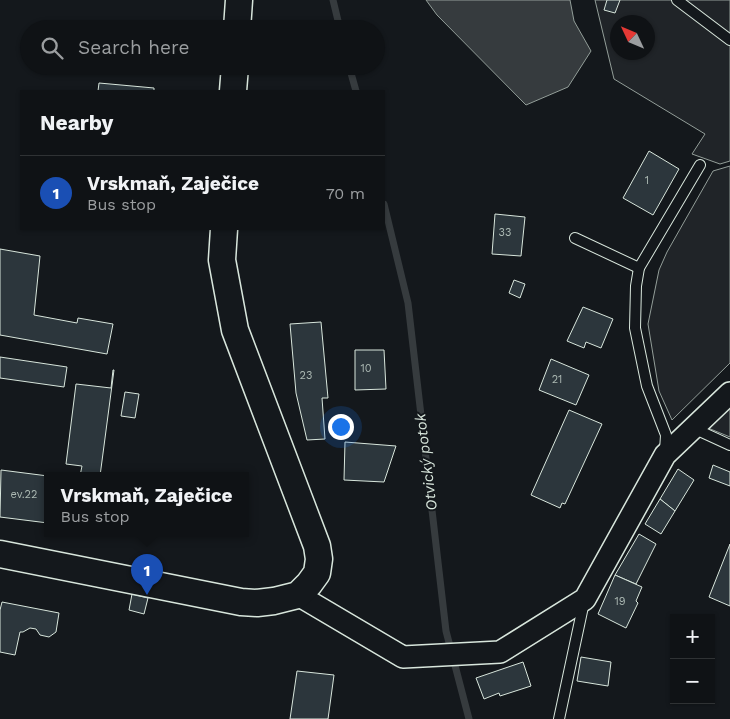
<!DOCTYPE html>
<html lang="en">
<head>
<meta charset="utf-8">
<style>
  :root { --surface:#0f1215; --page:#1d2022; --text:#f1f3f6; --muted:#9b9ea0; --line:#2f3234; --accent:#d93025 }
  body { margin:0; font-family:"Work Sans",sans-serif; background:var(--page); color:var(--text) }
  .controls { position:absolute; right:15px; bottom:15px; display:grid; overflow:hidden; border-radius:0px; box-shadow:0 1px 4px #0004 }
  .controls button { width:45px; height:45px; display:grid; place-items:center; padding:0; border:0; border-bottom:1px solid var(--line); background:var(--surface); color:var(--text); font:25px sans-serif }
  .compass { position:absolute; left:610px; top:15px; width:45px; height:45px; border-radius:50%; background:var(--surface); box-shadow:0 1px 4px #0004; rotate:314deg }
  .you { position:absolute; left:340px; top:426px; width:18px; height:18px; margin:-12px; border:4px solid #fff; border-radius:50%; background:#1a73e8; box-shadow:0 0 0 8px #1a73e833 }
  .badge { display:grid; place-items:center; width:32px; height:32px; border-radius:50%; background:var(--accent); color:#fff; font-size:16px; font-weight:700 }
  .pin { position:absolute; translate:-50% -41px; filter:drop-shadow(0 1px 2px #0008) }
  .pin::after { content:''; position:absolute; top:26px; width:18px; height:15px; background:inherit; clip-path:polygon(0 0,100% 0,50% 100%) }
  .popup { position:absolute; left:44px; top:472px; width:205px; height:65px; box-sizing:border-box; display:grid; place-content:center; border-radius:0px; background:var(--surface); filter:drop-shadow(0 1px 4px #0005); font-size:16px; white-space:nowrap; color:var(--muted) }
  .popup b { font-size:19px; color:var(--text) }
  .popup::after { content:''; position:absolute; left:50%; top:100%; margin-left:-10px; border:10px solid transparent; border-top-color:var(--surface) }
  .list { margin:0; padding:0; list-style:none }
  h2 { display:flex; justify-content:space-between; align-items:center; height:65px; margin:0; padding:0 20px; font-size:21px }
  h2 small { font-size:16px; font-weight:400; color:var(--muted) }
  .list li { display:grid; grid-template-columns:32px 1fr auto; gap:15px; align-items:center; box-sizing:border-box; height:75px; padding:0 20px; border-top:1px solid var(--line) }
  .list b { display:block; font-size:19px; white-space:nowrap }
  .list p { margin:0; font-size:16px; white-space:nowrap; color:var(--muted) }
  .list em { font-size:16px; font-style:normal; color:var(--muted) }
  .icon { flex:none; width:28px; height:28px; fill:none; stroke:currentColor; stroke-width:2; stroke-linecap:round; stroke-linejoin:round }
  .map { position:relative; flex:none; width:730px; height:719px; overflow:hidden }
  .search { position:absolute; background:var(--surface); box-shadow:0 1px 4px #0004; left:20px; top:20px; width:365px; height:55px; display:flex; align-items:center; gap:12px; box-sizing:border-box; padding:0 18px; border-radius:28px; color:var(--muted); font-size:19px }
  .panel { position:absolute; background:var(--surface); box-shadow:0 1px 4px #0004; left:20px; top:90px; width:365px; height:140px; border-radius:0px }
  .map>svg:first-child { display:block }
  .green { fill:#202428; stroke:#939e99; fill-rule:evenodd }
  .water { fill:#363b3e; stroke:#939e99 }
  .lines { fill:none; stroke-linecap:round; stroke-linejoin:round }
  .stream { stroke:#363b3e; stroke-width:7 }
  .building { fill:#2c363c; stroke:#d8e6dc }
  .service-casing { stroke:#d8e6dc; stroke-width:12 }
  .minor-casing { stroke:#d8e6dc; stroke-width:24 }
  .tertiary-casing { stroke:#d8e6dc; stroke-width:29 }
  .service { stroke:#14181c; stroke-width:10 }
  .minor { stroke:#14181c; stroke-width:21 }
  .tertiary { stroke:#14181c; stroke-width:26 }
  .labels { text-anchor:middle; stroke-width:4; stroke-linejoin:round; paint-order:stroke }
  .number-label { font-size:11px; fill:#adbab4 }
  .water-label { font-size:15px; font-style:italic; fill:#d8e6dc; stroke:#14181c }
</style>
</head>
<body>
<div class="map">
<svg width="730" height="719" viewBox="0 0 730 719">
  <rect width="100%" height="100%" fill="#14181c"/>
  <g class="green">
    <path d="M595 0H730V161L720 164 692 154 705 134 614 79ZM618 22H648V52H618Z"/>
    <path d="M730 166V363L672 420 659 391 648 324 659 270 667 252 713 171Z"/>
    <path d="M730 407V437L708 428Z"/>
  </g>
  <path class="water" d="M426 0H570L574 21 591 51 568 87 526 105 437 15Z"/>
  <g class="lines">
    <g class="stream">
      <path d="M333 0 340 29"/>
      <path d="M349 66 356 91"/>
      <path d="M384 204 408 303 446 631 469 719"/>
    </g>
  </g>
  <g class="building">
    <path d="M607 0H620L615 13 604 10Z"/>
    <path d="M99 83 154 88V91H98Z"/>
    <path d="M649 151 679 169 653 215 623 198Z"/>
    <path d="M495 214 525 217 521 256 492 254Z"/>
    <path d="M0 249 40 256 34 315 77 323 78 318 113 324 107 354 0 335Z"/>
    <path d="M514 280 525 284 520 298 509 293Z"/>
    <path d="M583 307 613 319 601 348 586 342 584 348 567 341Z"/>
    <path d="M321 322 328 398H322L325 439 307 440 296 393 290 324Z"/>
    <path d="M355 350H384L386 389 355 390Z"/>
    <path d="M0 357 67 367 64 387 0 378Z"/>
    <path d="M551 359 589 375 576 405 539 390Z"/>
    <path d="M113 370H114L100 476H80L82 466 66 464 76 384 111 388Z"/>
    <path d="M125 392 139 394 135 418 121 416Z"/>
    <path d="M569 410 602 424 565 504 562 503 560 508 531 495Z"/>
    <path d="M345 442 396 446 384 482 344 480Z"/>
    <path d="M713 465 730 472V486L709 478Z"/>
    <path d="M678 469 694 480 675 511 660 499Z"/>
    <path d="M1 470 48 476V523L0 517Z"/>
    <path d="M660 499 675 511 661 534 645 524Z"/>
    <path d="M639 534 656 544 636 584 615 575Z"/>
    <path d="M730 544V606L709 597Z"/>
    <path d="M615 575 642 587 636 601 638 603 626 628 598 614Z"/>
    <path d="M132 594 148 598 144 614 129 610Z"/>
    <path d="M2 602 59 613 56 632 49 637 40 635 36 629 30 628 23 632H20L15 655 0 652V610Z"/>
    <path d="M581 657 611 662 608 686 577 681Z"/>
    <path d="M523 662 531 686 500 696 499 693 484 699 476 678Z"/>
    <path d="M297 671 334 675 328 719H290Z"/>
  </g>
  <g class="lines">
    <defs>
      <g id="service">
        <path d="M677 0 730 40"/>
        <path d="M575 238 639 268"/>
        <path d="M693 428 730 445"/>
        <path d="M665 451 666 435 647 386 635 328 636 286 639 268 700 165"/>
        <path d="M559 719 584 602"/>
      </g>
      <path id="minor" d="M298 595 403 657 500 652 585 599 665 455 730 393"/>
      <g id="tertiary">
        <path d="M237 29 239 0"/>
        <path d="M233 91 235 66"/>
        <path d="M0 554 241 602 257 603 274 601 298 595 309 584 317 573 319 559 317 546 235 330 222 260 224 229"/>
      </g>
    </defs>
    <use href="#service" class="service-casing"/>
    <use href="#minor" class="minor-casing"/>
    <use href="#tertiary" class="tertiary-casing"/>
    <use href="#service" class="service"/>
    <use href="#minor" class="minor"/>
    <use href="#tertiary" class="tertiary"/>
  </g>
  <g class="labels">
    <g class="number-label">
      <text x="647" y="184">1</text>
      <text x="505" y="236">33</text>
      <text x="366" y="372">10</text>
      <text x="306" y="379">23</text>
      <text x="557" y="383">21</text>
      <text x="24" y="498">ev.22</text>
      <text x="620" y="605">19</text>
    </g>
    <g class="water-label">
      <text transform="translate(426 462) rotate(-97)" y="5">Otvický potok</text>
    </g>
  </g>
</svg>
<div class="controls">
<button>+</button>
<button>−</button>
</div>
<svg class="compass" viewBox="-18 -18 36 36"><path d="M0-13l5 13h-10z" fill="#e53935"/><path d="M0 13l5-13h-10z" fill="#9b9ea0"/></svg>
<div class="you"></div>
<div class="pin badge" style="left:147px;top:595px;background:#1a4fb4">1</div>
<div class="popup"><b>Vrskmaň, Zaječice</b>Bus stop</div>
<div class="search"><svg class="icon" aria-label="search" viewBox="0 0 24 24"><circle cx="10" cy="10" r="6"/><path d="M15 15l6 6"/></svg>Search here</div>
<section class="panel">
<h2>Nearby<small></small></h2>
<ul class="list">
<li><span class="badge" style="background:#1a4fb4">1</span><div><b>Vrskmaň, Zaječice</b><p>Bus stop</p></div><em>70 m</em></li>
</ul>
</section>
</div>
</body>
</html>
